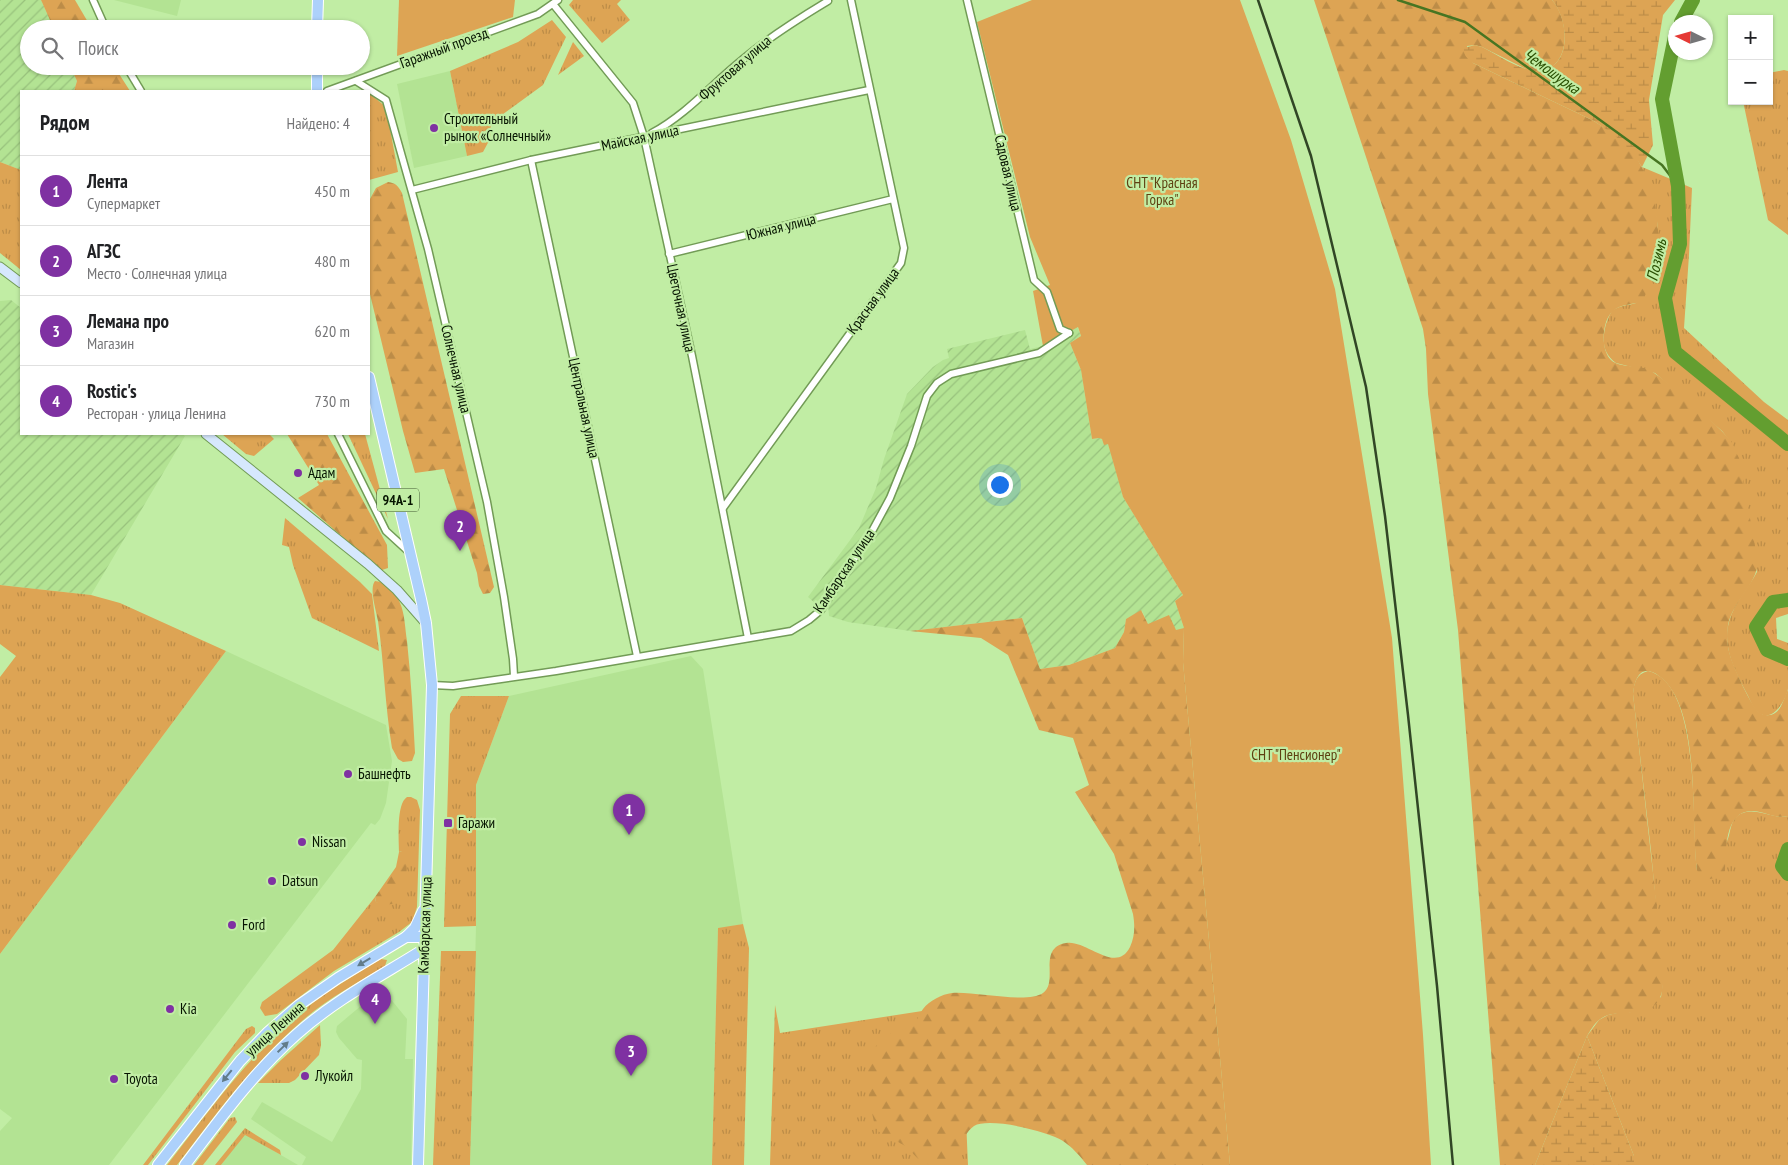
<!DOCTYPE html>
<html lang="ru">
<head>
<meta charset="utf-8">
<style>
  :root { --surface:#fff; --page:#f2f2f2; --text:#202124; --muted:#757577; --line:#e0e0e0; --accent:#7f31a2 }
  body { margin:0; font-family:"PT Sans Narrow",sans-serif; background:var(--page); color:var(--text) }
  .controls { position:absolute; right:15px; top:15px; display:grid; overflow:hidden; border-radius:0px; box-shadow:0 1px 4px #0004 }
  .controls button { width:45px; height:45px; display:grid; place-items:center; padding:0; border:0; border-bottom:1px solid var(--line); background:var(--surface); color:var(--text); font:25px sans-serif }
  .compass { position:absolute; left:1668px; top:15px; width:45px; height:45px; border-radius:50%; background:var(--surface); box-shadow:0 1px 4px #0004; rotate:275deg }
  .you { position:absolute; left:999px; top:484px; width:18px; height:18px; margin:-12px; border:4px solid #fff; border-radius:50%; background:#1a73e8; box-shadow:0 0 0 8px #1a73e833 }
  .badge { display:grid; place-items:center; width:32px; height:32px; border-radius:50%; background:var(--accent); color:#fff; font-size:16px; font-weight:700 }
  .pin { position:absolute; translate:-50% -41px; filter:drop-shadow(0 1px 2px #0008) }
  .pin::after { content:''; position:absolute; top:26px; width:18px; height:15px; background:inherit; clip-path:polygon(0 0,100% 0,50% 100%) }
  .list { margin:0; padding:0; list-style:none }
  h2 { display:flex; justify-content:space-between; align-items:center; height:65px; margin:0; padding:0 20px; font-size:21px }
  h2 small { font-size:16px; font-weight:400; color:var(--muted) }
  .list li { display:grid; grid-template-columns:32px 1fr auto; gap:15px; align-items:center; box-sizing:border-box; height:70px; padding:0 20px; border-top:1px solid var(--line) }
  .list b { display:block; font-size:19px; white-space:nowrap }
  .list p { margin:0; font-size:16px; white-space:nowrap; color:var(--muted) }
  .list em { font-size:16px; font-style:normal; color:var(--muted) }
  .icon { flex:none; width:28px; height:28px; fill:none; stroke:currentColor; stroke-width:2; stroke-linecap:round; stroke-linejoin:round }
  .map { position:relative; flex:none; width:1788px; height:1165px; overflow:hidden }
  .search { position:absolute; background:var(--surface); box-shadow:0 1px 4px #0004; left:20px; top:20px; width:350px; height:55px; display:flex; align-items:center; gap:12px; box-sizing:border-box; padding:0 18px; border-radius:28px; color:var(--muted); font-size:19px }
  .panel { position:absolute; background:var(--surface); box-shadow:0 1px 4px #0004; left:20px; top:90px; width:350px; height:345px; border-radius:0px }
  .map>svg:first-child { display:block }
  .built { fill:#b3e393 }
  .industrial { fill:url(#industrial-furrows) }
  .grass { fill:url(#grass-tufts) }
  .forest { fill:url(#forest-firs) }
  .wetland { fill:url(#wetland-marsh) }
  .garden { fill:#dda454 }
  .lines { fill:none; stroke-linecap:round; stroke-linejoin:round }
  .stream { stroke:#477522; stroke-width:2.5 }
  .river { stroke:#639e30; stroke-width:14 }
  .street-casing { stroke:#729b56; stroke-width:9 }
  .secondary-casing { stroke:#729b56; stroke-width:11 }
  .primary-casing { stroke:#fff; stroke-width:12 }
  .street { stroke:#fff; stroke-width:6 }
  .secondary { stroke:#d6e8fd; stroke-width:9 }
  .primary { stroke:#add1fb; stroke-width:10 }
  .rail { stroke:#314625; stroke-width:2.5 }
  .oneway { fill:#627c8a }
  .poi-dot { fill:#7f31a2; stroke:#c1eda4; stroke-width:2 }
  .labels { text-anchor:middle; stroke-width:4.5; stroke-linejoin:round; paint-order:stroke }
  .shield { fill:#c1eda4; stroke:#3e5531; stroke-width:1 }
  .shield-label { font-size:14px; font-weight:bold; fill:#061400 }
  .street-label { font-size:15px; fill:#061400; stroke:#c1eda4 }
  .poi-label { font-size:15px; fill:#061400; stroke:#c1eda4; text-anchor:start }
  .park-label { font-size:15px; fill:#5e4011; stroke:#c1eda4 }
  .water-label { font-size:16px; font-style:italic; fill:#284e00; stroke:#c1eda4 }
</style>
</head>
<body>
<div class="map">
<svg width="1788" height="1165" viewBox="0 0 1788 1165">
  <defs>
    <pattern id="industrial-furrows" width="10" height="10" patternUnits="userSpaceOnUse" patternTransform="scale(1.25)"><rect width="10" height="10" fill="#b3e393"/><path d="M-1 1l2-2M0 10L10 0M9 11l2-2" fill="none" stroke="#98c27d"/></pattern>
    <pattern id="grass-tufts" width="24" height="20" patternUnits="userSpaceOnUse" patternTransform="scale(1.25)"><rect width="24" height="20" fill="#dda454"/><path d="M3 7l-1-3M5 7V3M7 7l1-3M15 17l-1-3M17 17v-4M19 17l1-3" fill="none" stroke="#bc8c47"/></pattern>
    <pattern id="forest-firs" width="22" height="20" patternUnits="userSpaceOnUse" patternTransform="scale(1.25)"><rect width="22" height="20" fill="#dda454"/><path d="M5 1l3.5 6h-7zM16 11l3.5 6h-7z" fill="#bc8c47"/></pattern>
    <pattern id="wetland-marsh" width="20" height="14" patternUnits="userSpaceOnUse" patternTransform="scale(1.25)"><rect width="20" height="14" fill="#dda454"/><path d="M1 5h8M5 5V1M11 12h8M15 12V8" fill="none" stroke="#bc8c47"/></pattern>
  </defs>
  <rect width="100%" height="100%" fill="#c1eda4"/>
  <g class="built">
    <path d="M114 0H181L177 16Z"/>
    <path d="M450 71 467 156 414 168 397 84Z"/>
    <path d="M226 651 386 725 392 761 386 803 380 819 375 825 371 823 109 1165H0V1131L12 1118 0 1109V954Z"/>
    <path d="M691 656 703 669 743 924 718 929 712 1165H470L476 926V785L509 696Z"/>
    <path d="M380 993 389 997 407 1019 405 1059H413L411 1165H302L306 1157 251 1119 262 1102 332 1142 361 1089 362 1060 357 1059 339 1038 336 1032 337 1026 375 994Z"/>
    <path d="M245 1134 298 1165H221Z"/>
  </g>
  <g class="industrial">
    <path d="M0 0H41L54 29H29V66H70L77 81 74 91H21V170L0 162Z"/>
    <path d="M11 300 21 308V434H182L185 436 91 595 0 585V301Z"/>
    <path d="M1077 326 1081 336 1070 343 1081 370 1092 439 1100 438 1108 443 1123 497 1183 595 1175 601 1184 628 1176 631 1148 624 1142 611 1126 619 1124 632 1115 648 1069 665 1040 669 1022 618 910 631 848 622 829 616 827 590 816 604 808 597 859 528 876 488 884 459 907 394 933 367 943 360 949 358 947 349 1025 330 1030 349 1043 346Z"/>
  </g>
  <g class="grass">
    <path d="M573 0H621L617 4 630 20 602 43 569 5Z"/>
    <path d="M552 20 566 37 543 85 491 123 490 139 483 152 467 156 450 71 518 42Z"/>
    <path d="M573 42 584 56 558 75Z"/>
    <path d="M1784 70 1788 71V235L1768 220 1743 101H1769V73Z"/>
    <path d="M369 93 386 107 398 172 369 180Z"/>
    <path d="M0 162 21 170V270L0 253Z"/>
    <path d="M1642 167 1692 188 1689 255 1684 328 1764 402 1788 420V614L1776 618 1777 639 1788 643C1788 655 1788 678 1788 689 1785 703 1769 727 1755 709 1751 704 1749 697 1746 692 1735 671 1722 647 1729 622 1734 603 1748 589 1757 572L1730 441 1722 431 1655 373 1616 363C1602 353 1602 339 1606 324 1608 320 1609 314 1613 310 1619 306 1629 305 1636 303L1658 227 1656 216Z"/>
    <path d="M222 434H269L274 439 254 456 246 454Z"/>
    <path d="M348 434H365L388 519Z"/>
    <path d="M285 518 360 582 372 594 379 651 312 618 293 565 289 547 282 545Z"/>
    <path d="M0 585 91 595 120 603 226 651 0 954V677L16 656 0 644Z"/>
    <path d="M1648 671C1702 683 1691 826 1697 870 1704 863 1722 850 1726 843 1732 833 1728 816 1746 812 1760 809 1774 819 1788 816V1165H1634V1156L1587 1036 1599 1020 1608 1015 1617 1013H1629L1661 997 1663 981 1651 851 1633 694C1634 683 1636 674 1648 671Z"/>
    <path d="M461 696H509L476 785V926L444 927 450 714Z"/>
    <path d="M407 797H411L417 800 420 810 417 907 412 922 399 932 334 971 277 1014 265 1016 260 1008 262 1002 333 950 375 897 376 902 392 904 402 851 399 852C399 839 396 804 407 797Z"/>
    <path d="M743 924 749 948 744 1165H712L718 928Z"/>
    <path d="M441 951H476L470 1165H433Z"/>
    <path d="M381 959 387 960 385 966C357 983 327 999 302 1021 253 1063 216 1114 177 1165H167C206 1115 243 1063 291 1021 318 996 350 978 381 959Z"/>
    <path d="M775 1005 780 1033 961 1005 968 1165H770Z"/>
    <path d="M320 1025 321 1045 319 1055 295 1080 289 1083H258L281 1060Z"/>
    <path d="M252 1026 255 1028V1033L235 1052 148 1165H143L246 1029Z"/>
    <path d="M235 1117 237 1122 203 1165H194L230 1118Z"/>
    <path d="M245 1128 280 1150 281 1155 245 1135 221 1165H215Z"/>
  </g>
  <g class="forest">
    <path d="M41 0H75L92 29H54Z"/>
    <path d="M1314 0H1552C1572 22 1571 77 1530 71L1482 47 1475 45 1467 46 1473 63 1592 120C1603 127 1615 133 1624 142 1645 162 1659 205 1658 234 1657 243 1655 252 1653 261 1651 274 1650 289 1642 301 1633 305 1620 304 1613 311 1602 320 1600 349 1611 360 1620 368 1636 365 1647 369 1662 375 1721 428 1731 441 1734 446 1736 453 1739 458L1758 562C1756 586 1733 601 1728 625 1727 635 1727 646 1730 655 1733 666 1752 709 1760 713 1764 716 1771 716 1775 713 1782 709 1784 697 1788 690V816C1775 819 1766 812 1754 811 1724 809 1726 851 1725 871L1722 876 1710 879 1699 874 1697 870C1690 820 1702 707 1659 676 1654 672 1647 669 1641 673 1635 678 1634 687 1633 694L1663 962C1664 992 1665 1012 1628 1013 1618 1013 1608 1013 1599 1020 1594 1024 1590 1031 1587 1036L1535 1165H1500L1458 630 1428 394 1426 349 1423 329Z"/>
    <path d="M70 66H114L130 91H74L77 81Z"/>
    <path d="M388 182C396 183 398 186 402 193L494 587 490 593 483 594 479 586 477 573 444 469 415 473 403 431 369 290 370 199 376 188Z"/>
    <path d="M287 434H327L387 545 388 568 382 570 378 568 298 498 319 485Z"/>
    <path d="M375 581C387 582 396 592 400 603 405 614 405 629 407 641 411 678 413 716 415 753L412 761 403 762 398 759 392 748C385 706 384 663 378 621 376 610 369 588 375 581Z"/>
    <path d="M1141 610 1148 624 1169 615 1176 630 1184 628 1183 662 1230 1165H1087C1080 1156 1072 1147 1063 1141 1048 1131 989 1117 974 1126 958 1137 967 1157 940 1164 934 1165 927 1165 922 1162 916 1158 912 1151 905 1146 894 1138 882 1139 875 1126 869 1099 857 1057 885 1037 892 1032 901 1030 909 1027 917 1023 918 1016 923 1009 929 1001 942 994 952 993 974 991 1027 1004 1043 993 1059 982 1037 948 1066 943 1086 939 1116 975 1130 947 1135 936 1135 926 1133 914L1114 854 1075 792 1089 785 1073 738 1039 730 1008 655 981 638 910 631 1022 618 1040 669 1069 665 1115 648 1124 632 1126 619Z"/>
    <path d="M402 851C412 862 405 896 392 904L382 905 376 902 375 897 396 867 399 852Z"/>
  </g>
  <g class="wetland">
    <path d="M1552 0H1675L1663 15 1649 100 1653 145 1642 167C1628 145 1615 134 1592 120L1473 63C1467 58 1463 55 1464 48L1475 45 1482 47C1496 54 1523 72 1538 71 1573 69 1569 19 1552 0Z"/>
    <path d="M1587 1036 1634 1156V1165H1535Z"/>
  </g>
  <g class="garden">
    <path d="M399 0H515L513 17 397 56Z"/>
    <path d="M1032 0H1240L1291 140 1335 289 1392 638 1423 1035 1431 1165H1230L1183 662 1184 628 1175 601 1183 595 1123 497 1108 444 1104 445 1102 439 1099 438 1092 439 1081 370 1070 343 1081 336 1078 327 1043 346 1033 291 1050 285 1030 237 977 22Z"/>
  </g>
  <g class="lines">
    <path class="stream" d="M1398 0 1465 22 1662 165 1678 186"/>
    <g class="river">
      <path d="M1681 22 1693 0"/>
      <path d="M1676 32 1662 99 1678 186 1680 244 1665 298 1675 352 1788 444"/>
      <path d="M1788 600 1773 602 1756 627 1767 650 1788 659"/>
      <path d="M1788 849 1782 866 1788 874"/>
    </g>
    <defs>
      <g id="street">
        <path d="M93 0 106 29"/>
        <path d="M967 0 1034 280 1047 292 1060 329 1069 333"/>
        <path d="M553 4 633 103 644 137 692 356 748 638"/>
        <path d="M126 66 141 91"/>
        <path d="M356 81 386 100 428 249 487 502 504 597 513 659 514 676"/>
        <path d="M327 91 538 14 558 0"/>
        <path d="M652 133C687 114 711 85 742 60 769 37 798 19 828 1"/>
        <path d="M531 160 637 656"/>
        <path d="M412 190 531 160 869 90"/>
        <path d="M669 254 893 199"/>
        <path d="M338 434 386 531 410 553"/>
        <path d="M723 508 901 263 904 248 851 0"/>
        <path d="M432 685 453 686 556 671 791 631 809 620 821 610 870 535 890 498 911 446 927 396 937 383 951 374 1039 353 1069 333"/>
      </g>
      <g id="secondary">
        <path d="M0 267 21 283"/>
        <path d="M206 434 368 564 397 590 426 623"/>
      </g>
      <g id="primary">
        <path d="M317 29 318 0"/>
        <path d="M317 91V66"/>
        <path d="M369 377 421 599 426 623 432 685 418 1165"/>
        <path d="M406 937 415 928 423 911"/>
        <path d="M158 1165 240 1061 268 1032 299 1005 338 978 406 937H425"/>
        <path d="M185 1165C220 1119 254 1072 297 1034 335 1000 381 976 424 949"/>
      </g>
    </defs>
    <use href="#street" class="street-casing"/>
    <use href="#secondary" class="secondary-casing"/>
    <use href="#primary" class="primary-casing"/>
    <use href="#street" class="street"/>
    <use href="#secondary" class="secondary"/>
    <use href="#primary" class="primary"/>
    <path class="rail" d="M1258 0 1311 156 1366 387 1385 516 1408 715 1437 986 1453 1165"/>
  </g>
  <defs><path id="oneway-solid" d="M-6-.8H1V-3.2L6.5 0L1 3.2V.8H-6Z" transform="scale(1.25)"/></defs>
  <g class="oneway">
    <use href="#oneway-solid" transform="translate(364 962) rotate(149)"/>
    <use href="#oneway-solid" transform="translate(283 1047) rotate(-44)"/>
    <use href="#oneway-solid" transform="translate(227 1076) rotate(129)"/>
  </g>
  <g class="poi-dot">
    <circle cx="434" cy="128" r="5"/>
    <circle cx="298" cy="473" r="5"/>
    <circle cx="348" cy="774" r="5"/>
    <rect x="443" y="818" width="10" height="10" rx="2.5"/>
    <circle cx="302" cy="842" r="5"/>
    <circle cx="272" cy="881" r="5"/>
    <circle cx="232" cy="925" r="5"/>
    <circle cx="170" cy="1009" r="5"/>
    <circle cx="305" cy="1076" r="5"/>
    <circle cx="114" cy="1079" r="5"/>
  </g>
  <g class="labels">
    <rect class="shield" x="377" y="488.5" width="42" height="23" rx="4"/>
    <g class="shield-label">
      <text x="398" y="505">94А-1</text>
    </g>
    <g class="street-label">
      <text transform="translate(444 48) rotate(-20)" y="5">Гаражный проезд</text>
      <text transform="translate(735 68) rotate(-41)" y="5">Фруктовая улица</text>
      <text transform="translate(640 138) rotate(-12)" y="5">Майская улица</text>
      <text transform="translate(1008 173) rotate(77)" y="5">Садовая улица</text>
      <text transform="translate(781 227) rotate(-14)" y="5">Южная улица</text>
      <text transform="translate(873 301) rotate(-54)" y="5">Красная улица</text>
      <text transform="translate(681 308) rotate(78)" y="5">Цветочная улица</text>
      <text transform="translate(456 369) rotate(77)" y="5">Солнечная улица</text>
      <text transform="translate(584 408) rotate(78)" y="5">Центральная улица</text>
      <text transform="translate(844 571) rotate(-56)" y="5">Камбарская улица</text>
      <text transform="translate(425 925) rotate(-88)" y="5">Камбарская улица</text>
      <text transform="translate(275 1029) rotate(-42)" y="5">улица Ленина</text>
    </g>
    <g class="poi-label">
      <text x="444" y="124">Строительный<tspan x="444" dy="17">рынок «Солнечный»</tspan></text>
      <text x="308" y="478">Адам</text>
      <text x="358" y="779">Башнефть</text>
      <text x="458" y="828">Гаражи</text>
      <text x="312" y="847">Nissan</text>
      <text x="282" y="886">Datsun</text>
      <text x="242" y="930">Ford</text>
      <text x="180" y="1014">Kia</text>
      <text x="315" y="1081">Лукойл</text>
      <text x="124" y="1084">Toyota</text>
    </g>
    <g class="park-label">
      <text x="1162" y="188">СНТ "Красная<tspan x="1162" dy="17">Горка"</tspan></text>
      <text x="1296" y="760">СНТ "Пенсионер"</text>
    </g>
    <g class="water-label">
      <text transform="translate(1552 71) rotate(36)" y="6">Чемошурка</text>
      <text transform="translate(1656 260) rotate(-77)" y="6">Позимь</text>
    </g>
  </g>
</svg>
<div class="controls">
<button>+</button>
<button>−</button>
</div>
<svg class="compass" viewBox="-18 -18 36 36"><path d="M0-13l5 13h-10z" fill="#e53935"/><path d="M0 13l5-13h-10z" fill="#757577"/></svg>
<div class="you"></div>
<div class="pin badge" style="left:629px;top:835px">1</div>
<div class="pin badge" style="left:460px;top:551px">2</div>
<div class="pin badge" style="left:631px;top:1076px">3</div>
<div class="pin badge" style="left:375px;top:1024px">4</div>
<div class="search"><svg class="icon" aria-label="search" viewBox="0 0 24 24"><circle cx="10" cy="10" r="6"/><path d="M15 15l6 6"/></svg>Поиск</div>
<section class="panel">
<h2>Рядом<small>Найдено: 4</small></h2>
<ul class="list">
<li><span class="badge">1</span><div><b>Лента</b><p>Супермаркет</p></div><em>450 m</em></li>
<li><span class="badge">2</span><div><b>АГЗС</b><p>Место · Солнечная улица</p></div><em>480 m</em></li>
<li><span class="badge">3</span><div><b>Лемана про</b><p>Магазин</p></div><em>620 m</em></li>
<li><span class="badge">4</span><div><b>Rostic's</b><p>Ресторан · улица Ленина</p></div><em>730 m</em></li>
</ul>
</section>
</div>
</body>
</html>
